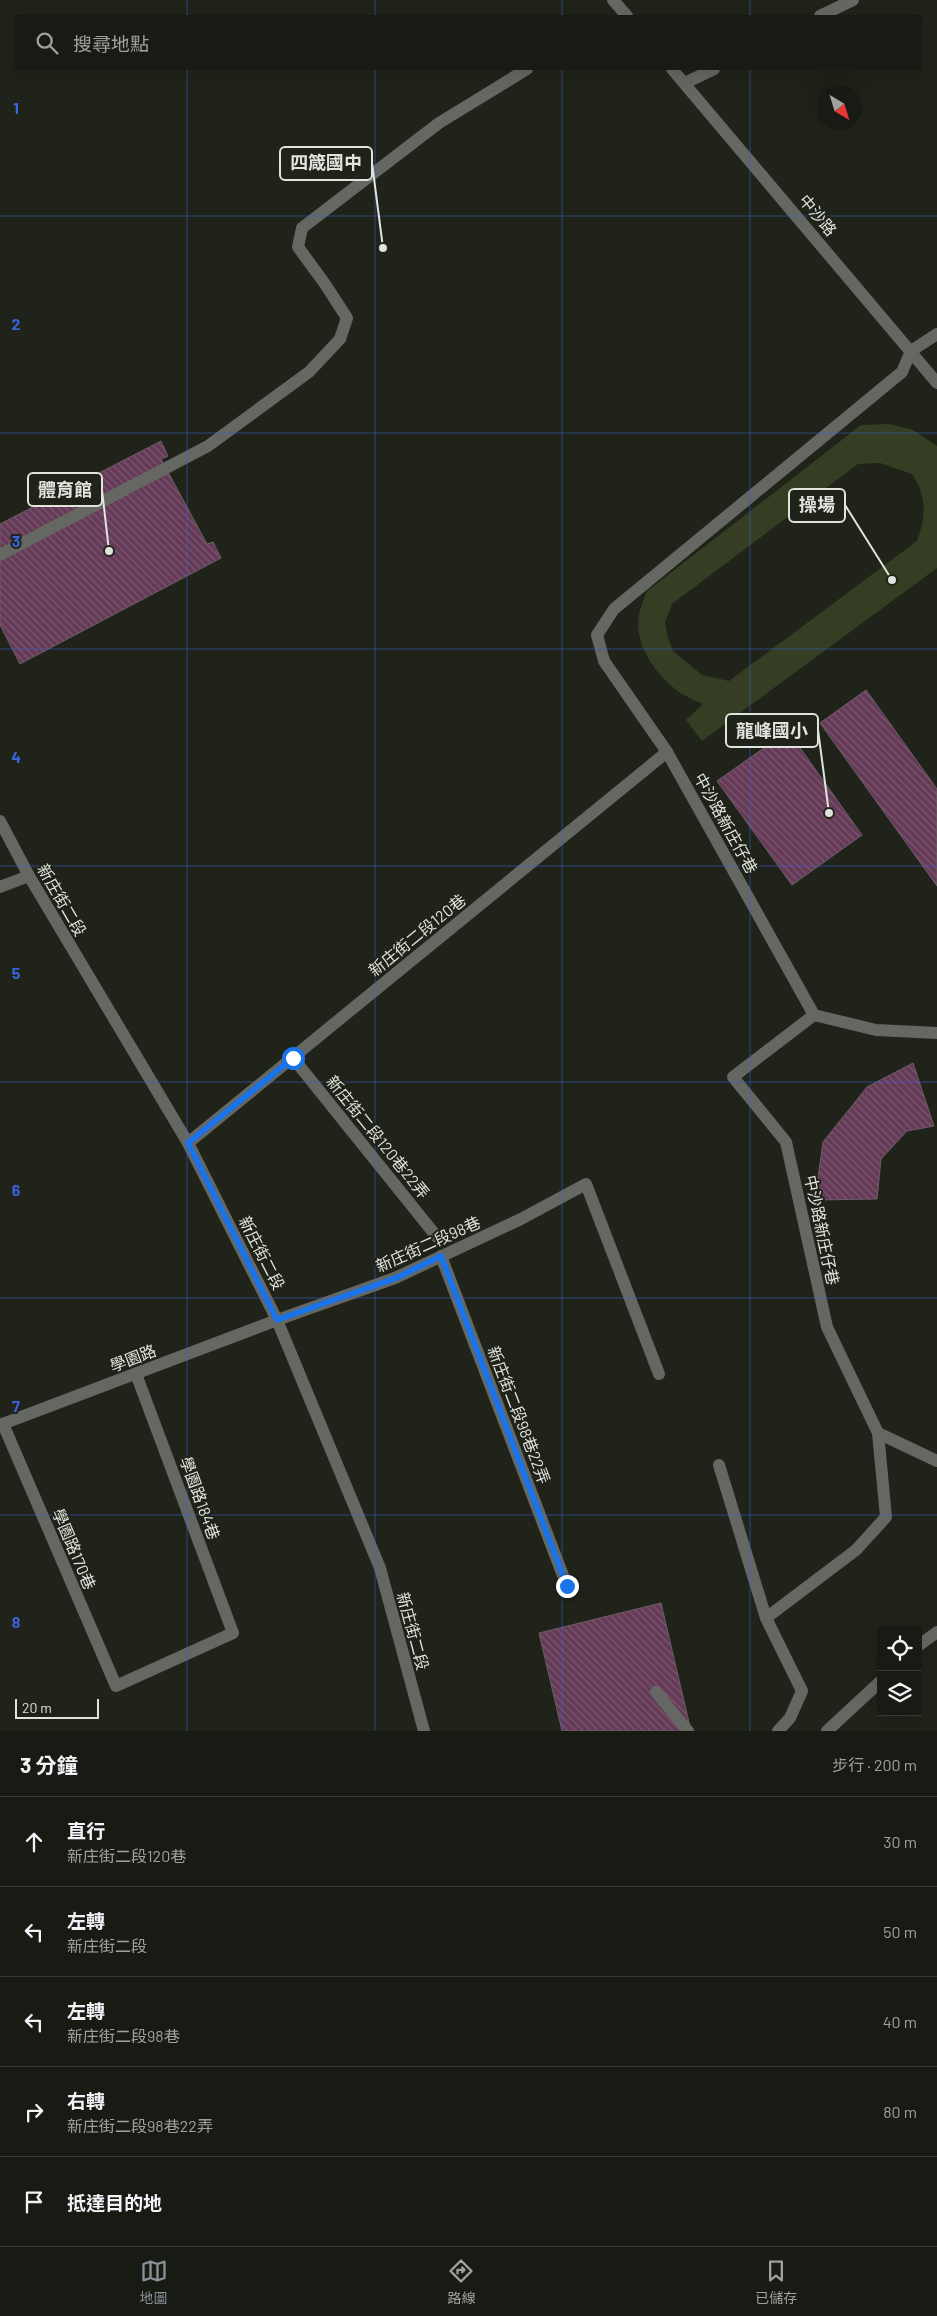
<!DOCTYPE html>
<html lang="zh-TW">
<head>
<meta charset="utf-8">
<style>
  :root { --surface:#181a14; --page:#252722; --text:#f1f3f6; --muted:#9fa1a0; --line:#363834; --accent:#8c9099 }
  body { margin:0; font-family:Barlow,"Noto Sans TC",sans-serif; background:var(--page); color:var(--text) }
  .controls { position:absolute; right:15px; bottom:15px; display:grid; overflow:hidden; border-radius:0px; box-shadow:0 5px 20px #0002 }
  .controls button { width:45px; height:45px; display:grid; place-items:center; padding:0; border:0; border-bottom:1px solid var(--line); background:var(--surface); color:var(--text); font:25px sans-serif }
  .compass { position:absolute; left:817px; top:85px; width:45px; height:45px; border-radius:50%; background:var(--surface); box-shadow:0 5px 20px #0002; rotate:142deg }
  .scale { position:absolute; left:15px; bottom:12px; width:84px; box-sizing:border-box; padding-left:5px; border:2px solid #e1e3dd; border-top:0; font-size:14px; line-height:18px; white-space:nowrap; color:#e1e3dd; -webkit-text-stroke:4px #20231a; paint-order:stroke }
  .stop { position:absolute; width:15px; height:15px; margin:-11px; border:4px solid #1a73e8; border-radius:50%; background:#fff }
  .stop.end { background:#1a73e8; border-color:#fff; box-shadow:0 1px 5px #0008 }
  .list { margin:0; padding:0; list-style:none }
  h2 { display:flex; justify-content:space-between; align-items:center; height:65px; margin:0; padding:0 20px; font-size:21px }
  h2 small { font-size:16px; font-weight:400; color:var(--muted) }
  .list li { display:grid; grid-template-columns:32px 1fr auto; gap:15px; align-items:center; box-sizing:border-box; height:90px; padding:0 20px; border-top:1px solid var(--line) }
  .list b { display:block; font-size:19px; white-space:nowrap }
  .list p { margin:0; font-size:16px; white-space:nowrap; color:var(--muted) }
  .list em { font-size:16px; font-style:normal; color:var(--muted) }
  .icon { flex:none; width:28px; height:28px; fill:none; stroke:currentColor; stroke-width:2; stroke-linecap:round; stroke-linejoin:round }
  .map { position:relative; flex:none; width:937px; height:1731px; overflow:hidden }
  .search { position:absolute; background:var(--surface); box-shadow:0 5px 20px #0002; left:15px; right:15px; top:15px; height:55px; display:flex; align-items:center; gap:12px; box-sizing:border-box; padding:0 18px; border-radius:0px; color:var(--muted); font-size:19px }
  .sheet { height:515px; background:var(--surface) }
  nav { display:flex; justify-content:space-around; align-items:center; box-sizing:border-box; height:70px; border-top:1px solid var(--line); background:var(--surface); font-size:14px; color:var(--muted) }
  nav a { display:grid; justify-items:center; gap:2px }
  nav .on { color:var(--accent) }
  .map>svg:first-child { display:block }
  .pitch { fill:#353e22; fill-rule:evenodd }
  .building { fill:url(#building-back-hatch); stroke:#6a5f66 }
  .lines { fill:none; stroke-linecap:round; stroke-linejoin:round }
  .minor { stroke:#656762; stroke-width:12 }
  .route { stroke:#1a73e8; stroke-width:6 }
  .grid { fill:none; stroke:#3a64d9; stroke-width:1; stroke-opacity:0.55 }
  .labels { text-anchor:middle; stroke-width:4; stroke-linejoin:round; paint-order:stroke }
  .street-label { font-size:16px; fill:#e1e3dd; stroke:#20231a }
  .grid-label { font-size:16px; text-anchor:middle; font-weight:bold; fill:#3a64d9; stroke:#20231a; stroke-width:4; stroke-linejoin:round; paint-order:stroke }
  .leader { fill:none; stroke:#e1e3dd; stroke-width:2 }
  .callout-dot { fill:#e1e3dd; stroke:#20231a; stroke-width:2 }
  .callout { fill:#20231a; stroke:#e1e3dd; stroke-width:2 }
  .callout-label { font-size:18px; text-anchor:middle; font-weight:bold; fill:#e1e3dd }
</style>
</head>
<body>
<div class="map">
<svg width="937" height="1731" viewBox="0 0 937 1731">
  <defs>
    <pattern id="building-back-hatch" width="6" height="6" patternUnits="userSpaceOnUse" patternTransform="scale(1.25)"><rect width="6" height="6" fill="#653a57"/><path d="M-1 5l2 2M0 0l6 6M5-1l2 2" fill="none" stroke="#7b566f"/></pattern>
  </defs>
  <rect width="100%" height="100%" fill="#20231a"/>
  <path class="pitch" d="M889 424 913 430 937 446V568L702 741 686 720 703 704C696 701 689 698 682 694 658 678 633 645 639 615 640 607 644 600 646 592L861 425ZM880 463 912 474C927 496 926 517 917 541L729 681 702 675 673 651 667 635 665 622 672 604 858 464Z"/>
  <g class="building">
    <path d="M161 441 168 456 161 459 207 544 213 542 221 558 20 664 0 625V524Z"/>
    <path d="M866 690 937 789V886L820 723Z"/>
    <path d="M788 731 862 835 792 885 717 781Z"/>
    <path d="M913 1063 934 1126 907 1131 881 1159 877 1199 815 1200 823 1142 867 1087Z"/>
    <path d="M661 1603 691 1731H562L539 1633Z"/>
  </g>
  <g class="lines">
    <g class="minor">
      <path d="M613 0 627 16"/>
      <path d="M820 16 853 0"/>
      <path d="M672 69 937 383"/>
      <path d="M685 83 714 69"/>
      <path d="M937 334 911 351 902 372 614 609 597 635 604 661 667 752 814 1015 733 1077 786 1142 827 1327 878 1433 937 1461"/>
      <path d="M0 555 208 446 309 372 340 339 347 318 325 284 298 247 302 228 439 123 527 69"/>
      <path d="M0 821 29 876 188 1143 277 1320 380 1568 424 1731"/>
      <path d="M0 887 29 876"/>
      <path d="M814 1015 876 1030 937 1033"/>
      <path d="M293 1058 437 1237"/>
      <path d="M188 1143 667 752"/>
      <path d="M441 1256 567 1586"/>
      <path d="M3 1424 116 1686 233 1633 136 1374"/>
      <path d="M0 1425 277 1320 395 1278 521 1219 586 1184 659 1374"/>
      <path d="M719 1465 766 1618"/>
      <path d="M918 1646 937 1632"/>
      <path d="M656 1692 688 1731"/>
      <path d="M778 1731 790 1718 802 1691 766 1618 856 1550 886 1517 878 1433"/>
      <path d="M827 1731 881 1681"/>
    </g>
  </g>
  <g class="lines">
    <path class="route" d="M293 1058 188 1143 277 1320 396 1278 441 1256 567 1586"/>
  </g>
  <path class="grid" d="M187 0V16M375 0V16M562 0V16M750 0V16M187 69V1731M375 69V1731M562 69V1731M750 69V1731M0 216H937M0 433H937M0 649H937M0 866H937M0 1082H937M0 1298H937M0 1515H937"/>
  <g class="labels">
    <g class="street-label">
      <text transform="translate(818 215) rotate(50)" y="6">中沙路</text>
      <text transform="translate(726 823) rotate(61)" y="6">中沙路新庄仔巷</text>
      <text transform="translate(62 900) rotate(60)" y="6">新庄街二段</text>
      <text transform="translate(417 935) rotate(-39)" y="6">新庄街二段120巷</text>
      <text transform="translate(378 1137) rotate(51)" y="6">新庄街二段120巷22弄</text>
      <text transform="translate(822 1230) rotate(78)" y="6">中沙路新庄仔巷</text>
      <text transform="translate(428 1244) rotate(-24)" y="6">新庄街二段98巷</text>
      <text transform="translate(262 1253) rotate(63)" y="6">新庄街二段</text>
      <text transform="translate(133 1358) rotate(-21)" y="6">學園路</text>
      <text transform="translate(519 1415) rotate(69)" y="6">新庄街二段98巷22弄</text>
      <text transform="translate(200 1498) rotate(70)" y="6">學園路184巷</text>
      <text transform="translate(74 1549) rotate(67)" y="6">學園路170巷</text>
      <text transform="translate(413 1631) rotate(75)" y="6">新庄街二段</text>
    </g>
  </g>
  <g class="grid-label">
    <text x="16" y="114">1</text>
    <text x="16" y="330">2</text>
    <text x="16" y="547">3</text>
    <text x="16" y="763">4</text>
    <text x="16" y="979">5</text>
    <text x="16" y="1196">6</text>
    <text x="16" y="1412">7</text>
    <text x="16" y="1628">8</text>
  </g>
  <path class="leader" d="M383 248L372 163M109 551L102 490M892 580L845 505M829 813L818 730"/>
  <g class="callout-dot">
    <circle cx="383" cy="248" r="5"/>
    <circle cx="109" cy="551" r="5"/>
    <circle cx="892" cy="580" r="5"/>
    <circle cx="829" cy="813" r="5"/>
  </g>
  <g class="callout">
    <rect x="280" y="147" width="92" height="33" rx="5"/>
    <rect x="28" y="473" width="74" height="33" rx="5"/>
    <rect x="789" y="489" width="56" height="33" rx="5"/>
    <rect x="726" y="714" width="92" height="33" rx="5"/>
  </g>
  <g class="callout-label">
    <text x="326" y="169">四箴國中</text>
    <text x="65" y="496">體育館</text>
    <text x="817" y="511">操場</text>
    <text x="772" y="737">龍峰國小</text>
  </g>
</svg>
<div class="controls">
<button><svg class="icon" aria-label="locate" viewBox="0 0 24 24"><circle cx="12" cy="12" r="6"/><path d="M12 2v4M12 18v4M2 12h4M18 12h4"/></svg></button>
<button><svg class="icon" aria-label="layers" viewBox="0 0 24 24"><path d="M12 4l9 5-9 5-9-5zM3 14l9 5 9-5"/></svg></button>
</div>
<svg class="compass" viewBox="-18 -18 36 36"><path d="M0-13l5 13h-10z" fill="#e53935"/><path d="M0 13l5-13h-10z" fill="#9fa1a0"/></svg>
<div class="scale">20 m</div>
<div class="stop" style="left:293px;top:1058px"></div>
<div class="stop end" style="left:567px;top:1586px"></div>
<div class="search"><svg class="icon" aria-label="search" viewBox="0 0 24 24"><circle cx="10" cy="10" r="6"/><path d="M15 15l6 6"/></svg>搜尋地點</div>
</div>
<section class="sheet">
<h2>3 分鐘<small>步行 · 200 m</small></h2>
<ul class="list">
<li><svg class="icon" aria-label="ahead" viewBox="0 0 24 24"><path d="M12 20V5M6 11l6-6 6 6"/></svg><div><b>直行</b><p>新庄街二段120巷</p></div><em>30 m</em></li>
<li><svg class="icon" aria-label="left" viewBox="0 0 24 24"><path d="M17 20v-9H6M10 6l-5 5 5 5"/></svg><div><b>左轉</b><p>新庄街二段</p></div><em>50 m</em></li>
<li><svg class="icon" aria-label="left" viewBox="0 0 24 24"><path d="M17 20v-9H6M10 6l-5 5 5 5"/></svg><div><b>左轉</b><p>新庄街二段98巷</p></div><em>40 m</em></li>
<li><svg class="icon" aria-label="right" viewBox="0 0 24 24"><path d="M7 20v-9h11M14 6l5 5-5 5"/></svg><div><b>右轉</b><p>新庄街二段98巷22弄</p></div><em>80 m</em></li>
<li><svg class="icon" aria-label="arrive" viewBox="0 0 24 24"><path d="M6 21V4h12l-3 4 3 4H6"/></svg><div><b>抵達目的地</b></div></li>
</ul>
</section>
<nav>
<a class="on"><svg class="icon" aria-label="map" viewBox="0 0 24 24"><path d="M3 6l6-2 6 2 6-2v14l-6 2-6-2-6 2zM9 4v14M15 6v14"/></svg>地圖</a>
<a><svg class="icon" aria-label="directions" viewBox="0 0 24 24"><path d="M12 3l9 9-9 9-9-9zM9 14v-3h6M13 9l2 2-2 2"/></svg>路線</a>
<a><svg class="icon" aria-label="saved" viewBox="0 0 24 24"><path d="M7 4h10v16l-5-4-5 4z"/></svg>已儲存</a>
</nav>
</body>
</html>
